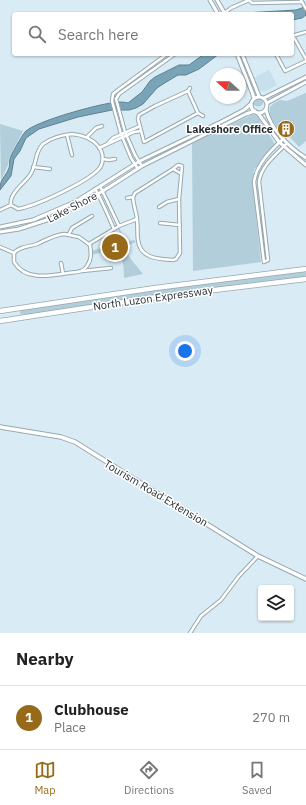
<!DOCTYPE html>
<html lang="en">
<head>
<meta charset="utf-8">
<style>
  :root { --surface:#fff; --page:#f6f6f6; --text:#222; --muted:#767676; --line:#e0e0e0; --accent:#966a18 }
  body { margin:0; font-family:"IBM Plex Sans",sans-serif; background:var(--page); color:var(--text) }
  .controls { position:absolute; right:12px; bottom:12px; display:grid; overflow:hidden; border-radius:4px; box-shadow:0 1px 3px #0004 }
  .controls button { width:36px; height:36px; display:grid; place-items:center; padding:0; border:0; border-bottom:1px solid var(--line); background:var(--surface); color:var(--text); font:20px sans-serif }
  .compass { position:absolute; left:210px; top:68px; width:36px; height:36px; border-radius:50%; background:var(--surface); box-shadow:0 1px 3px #0004; rotate:291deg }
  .you { position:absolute; left:185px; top:351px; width:14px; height:14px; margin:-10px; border:3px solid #fff; border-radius:50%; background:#1a73e8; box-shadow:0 0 0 6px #1a73e833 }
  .badge { display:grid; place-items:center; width:26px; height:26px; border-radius:50%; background:var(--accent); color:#fff; font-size:13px; font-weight:700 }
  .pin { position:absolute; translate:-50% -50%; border:2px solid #fff; box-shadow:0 1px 4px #0006 }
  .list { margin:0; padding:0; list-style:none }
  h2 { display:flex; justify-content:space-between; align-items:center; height:52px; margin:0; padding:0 16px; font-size:17px }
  h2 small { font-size:13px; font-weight:400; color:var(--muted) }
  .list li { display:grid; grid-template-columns:26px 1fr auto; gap:12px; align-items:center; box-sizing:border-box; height:64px; padding:0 16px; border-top:1px solid var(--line) }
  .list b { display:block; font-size:15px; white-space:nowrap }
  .list p { margin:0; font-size:13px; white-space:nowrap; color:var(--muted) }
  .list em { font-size:13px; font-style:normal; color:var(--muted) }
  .icon { flex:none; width:22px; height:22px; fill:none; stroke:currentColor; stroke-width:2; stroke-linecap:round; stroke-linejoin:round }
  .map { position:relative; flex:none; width:306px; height:633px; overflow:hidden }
  .search { position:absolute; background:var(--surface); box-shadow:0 1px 3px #0004; left:12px; right:12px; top:12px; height:44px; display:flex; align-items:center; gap:10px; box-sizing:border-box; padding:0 14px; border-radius:4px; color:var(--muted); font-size:15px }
  .sheet { height:116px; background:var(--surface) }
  nav { display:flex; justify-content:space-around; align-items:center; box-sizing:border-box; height:56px; border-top:1px solid var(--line); background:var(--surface); font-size:11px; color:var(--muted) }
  nav a { display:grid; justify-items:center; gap:2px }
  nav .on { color:var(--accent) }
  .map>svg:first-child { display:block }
  .built { fill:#c6e0ec }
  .green { fill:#b2cedb }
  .water { fill:#79a4b7; stroke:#61818f }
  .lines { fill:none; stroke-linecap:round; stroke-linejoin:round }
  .minor-casing { stroke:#96a8b0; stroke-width:4.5 }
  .tertiary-casing { stroke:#96a8b0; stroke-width:5 }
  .secondary-casing { stroke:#96a8b0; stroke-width:5.5 }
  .motorway-casing { stroke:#96a8b0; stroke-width:6 }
  .minor { stroke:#fff; stroke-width:2.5 }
  .tertiary { stroke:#fff; stroke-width:3 }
  .secondary { stroke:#fff; stroke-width:3.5 }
  .motorway { stroke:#fff; stroke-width:4.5 }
  .labels { text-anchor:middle; stroke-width:3; stroke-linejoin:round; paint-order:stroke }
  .poi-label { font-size:11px; font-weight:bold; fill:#282f32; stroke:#fff; text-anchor:end }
  .street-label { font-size:11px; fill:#282f32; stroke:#fff }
</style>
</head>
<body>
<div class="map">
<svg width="306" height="633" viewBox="0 0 306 633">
  <rect width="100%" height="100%" fill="#d9ebf4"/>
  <path class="built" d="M269 70 277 85 266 91H262L258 89 254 78Z"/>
  <g class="green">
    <path d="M306 93V141L299 147 289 136 293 132 291 127 286 124 279 130 269 115 270 107 274 103 280 100 287 101Z"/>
    <circle cx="258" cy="101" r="5.5"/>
    <path d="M253 114 257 116 275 144 254 170 252 180 261 262 193 271 192 143Z"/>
    <path d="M0 124 23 131 9 158 8 165 1 180Z"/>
    <path d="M119 226 122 235 121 243 134 240 136 242 124 247 130 258 143 274 124 278C124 250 117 248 92 255L91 251 111 245 115 241 110 230 112 228 114 235 120 233 117 228Z"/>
    <path d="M306 271V278L98 304 25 315 20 314V312L21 310 96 298Z"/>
  </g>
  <g class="water">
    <path d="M306 5V15L302 18 292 20V14H243L244 13 296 10 302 8Z"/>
    <path d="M204 54H219L199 69 186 75H178L163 84 157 88 143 104 136 108 129 110H112L78 117 39 129 26 138 20 151 14 159 11 176 0 190C0 178 5 178 9 168 10 165 9 162 10 159 10 156 23 134 25 132 35 121 102 103 118 102 121 102 125 102 128 103L142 92 150 81 155 77 179 65H189Z"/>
  </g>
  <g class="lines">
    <defs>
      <g id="minor">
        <path d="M249 0 252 3 302 2"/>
        <path d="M301 0 306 9"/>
        <path d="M223 14 231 8 249 0"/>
        <path d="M292 36 306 32"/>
        <path d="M293 36 306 59"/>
        <path d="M276 54 285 71 306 61"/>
        <path d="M188 91 198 113 144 142 138 119 139 115 155 106 188 91 190 88"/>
        <path d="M198 113 203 116"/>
        <path d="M72 134C83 135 92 138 99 147 104 154 104 164 98 170 85 183 36 206 18 209L11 205C9 193 24 184 30 175 37 165 34 153 43 144 51 138 63 135 72 134Z"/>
        <path d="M67 135 72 155"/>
        <path d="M87 137 96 128 102 126"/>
        <path d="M283 139C270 151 256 165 254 182L264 262 268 260 259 182C261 165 277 154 287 143"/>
        <path d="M108 143 113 138 140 126"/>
        <path d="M99 148 134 132 141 131"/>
        <path d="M103 159 109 160 115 159"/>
        <path d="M142 166 135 155 125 132 116 99 119 94 175 54"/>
        <path d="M33 167 50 169"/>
        <path d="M138 169 131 158 121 134 112 101 113 94 118 90 167 54"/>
        <path d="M173 169 180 173"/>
        <path d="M100 186 119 226"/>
        <path d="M95 189C103 202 108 216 114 229"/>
        <path d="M127 198 133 197 135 193 173 169 178 165 182 166 179 199 180 253 176 259 173 260C159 259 140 259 138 240 137 234 138 228 137 221 137 213 133 205 133 197"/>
        <path d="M159 207 167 202 179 199"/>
        <path d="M0 210 11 205"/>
        <path d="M160 223 180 225"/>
        <path d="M64 234 79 237 90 245C91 253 92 259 87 266 83 273 75 272 68 273 49 276 25 281 14 262V253C20 246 29 247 37 244 46 240 54 235 64 234Z"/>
        <path d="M69 234 72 228 92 216"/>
        <path d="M89 244 119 226 137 219"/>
        <path d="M0 247 14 253"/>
        <path d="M61 263 63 274"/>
        <path d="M82 271 111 268"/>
        <path d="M190 633 201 616 221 600 239 576 258 556"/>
      </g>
      <g id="tertiary">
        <path d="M210 0 218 14"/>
        <path d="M217 0 225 14"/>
        <path d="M237 54 252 92 254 98"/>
        <path d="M242 54 259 96"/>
        <circle cx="259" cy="105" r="8"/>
        <path d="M264 98 306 77"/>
        <path d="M267 103 306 82"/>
        <path d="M266 110C271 130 289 147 306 158"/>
        <path d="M258 113 279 142 306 165"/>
        <path d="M0 227 33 220 75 202 140 161 223 121 244 110 251 104"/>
        <path d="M0 232 19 229 56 217 103 191 142 166 246 114 255 111"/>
      </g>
      <path id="secondary" d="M0 427 61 437 75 442 258 556 306 579"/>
      <g id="motorway">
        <path d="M0 311 155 288 306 269"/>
        <path d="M0 321 157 297 306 279"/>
      </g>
    </defs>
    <use href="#minor" class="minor-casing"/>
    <use href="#tertiary" class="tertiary-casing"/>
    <use href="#secondary" class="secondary-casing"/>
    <use href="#motorway" class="motorway-casing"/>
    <use href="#minor" class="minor"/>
    <use href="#tertiary" class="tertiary"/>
    <use href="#secondary" class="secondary"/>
    <use href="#motorway" class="motorway"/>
  </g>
  <defs>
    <symbol id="building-disc" viewBox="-11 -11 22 22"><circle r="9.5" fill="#966a18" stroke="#fff"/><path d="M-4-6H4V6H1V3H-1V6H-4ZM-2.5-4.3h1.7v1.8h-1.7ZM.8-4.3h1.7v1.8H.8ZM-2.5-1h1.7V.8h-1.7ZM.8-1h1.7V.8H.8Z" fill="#fff"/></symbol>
  </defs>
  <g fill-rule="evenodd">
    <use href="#building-disc" x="276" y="119" width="20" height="20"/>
  </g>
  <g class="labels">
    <g class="poi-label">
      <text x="273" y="133">Lakeshore Office</text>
    </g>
    <g class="street-label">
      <text transform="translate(72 207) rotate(-27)" y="4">Lake Shore</text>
      <text transform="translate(153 298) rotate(-8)" y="4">North Luzon Expressway</text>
      <text transform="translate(156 493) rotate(31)" y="4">Tourism Road Extension</text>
    </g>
  </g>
</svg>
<div class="controls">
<button><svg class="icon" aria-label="layers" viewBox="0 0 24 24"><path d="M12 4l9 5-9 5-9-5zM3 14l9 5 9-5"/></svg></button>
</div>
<svg class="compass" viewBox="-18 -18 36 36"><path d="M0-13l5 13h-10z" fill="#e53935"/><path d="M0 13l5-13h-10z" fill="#767676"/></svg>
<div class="you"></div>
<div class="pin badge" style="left:115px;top:247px">1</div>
<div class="search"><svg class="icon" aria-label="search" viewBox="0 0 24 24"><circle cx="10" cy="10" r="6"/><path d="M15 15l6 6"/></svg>Search here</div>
</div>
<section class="sheet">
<h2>Nearby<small></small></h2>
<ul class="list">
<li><span class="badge">1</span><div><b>Clubhouse</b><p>Place</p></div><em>270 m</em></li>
</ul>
</section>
<nav>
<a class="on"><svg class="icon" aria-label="map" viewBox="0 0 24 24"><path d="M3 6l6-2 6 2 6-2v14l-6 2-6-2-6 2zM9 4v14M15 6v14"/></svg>Map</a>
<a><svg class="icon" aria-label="directions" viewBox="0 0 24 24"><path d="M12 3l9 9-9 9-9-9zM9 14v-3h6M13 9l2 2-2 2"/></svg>Directions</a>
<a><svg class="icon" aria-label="saved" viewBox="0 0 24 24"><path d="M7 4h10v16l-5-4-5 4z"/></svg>Saved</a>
</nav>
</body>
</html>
